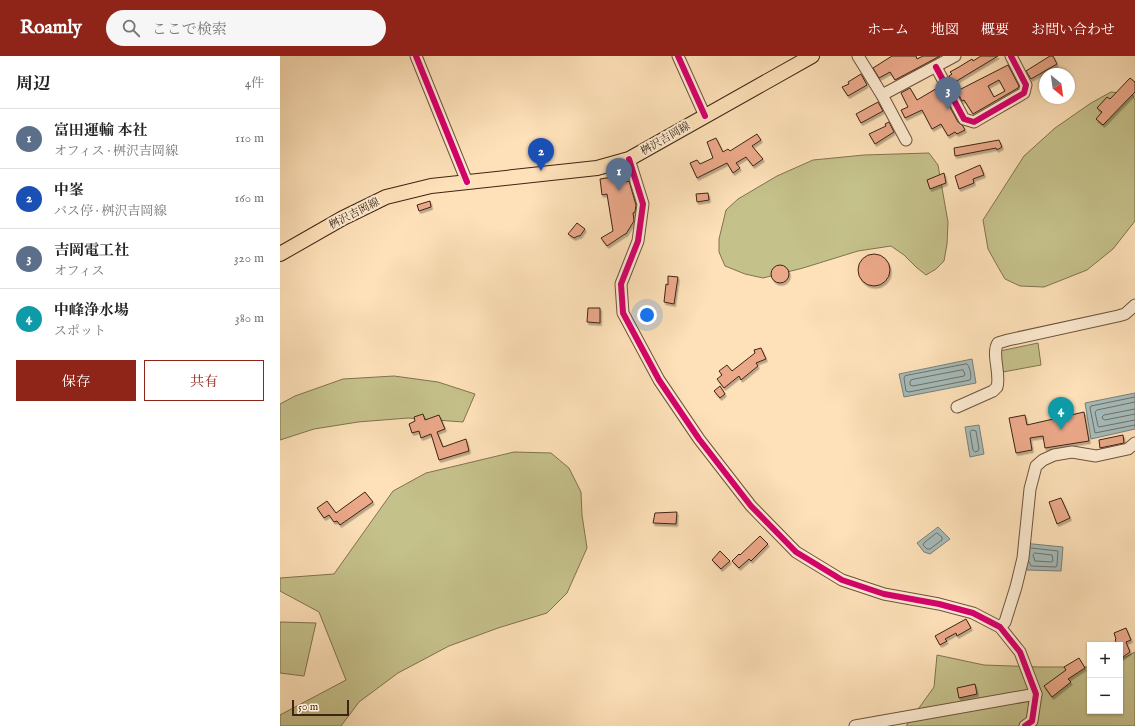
<!DOCTYPE html>
<html lang="ja">
<head>
<meta charset="utf-8">
<style>
  :root { --surface:#fff; --page:#f6f6f6; --text:#222; --muted:#767676; --line:#e0e0e0; --accent:#8f2418 }
  body { margin:0; font-family:"IM FELL English","Noto Serif JP",serif; background:var(--page); color:var(--text) }
  .controls { position:absolute; right:12px; bottom:12px; display:grid; overflow:hidden; border-radius:0px; box-shadow:0 1px 3px #0004 }
  .controls button { width:36px; height:36px; display:grid; place-items:center; padding:0; border:0; border-bottom:1px solid var(--line); background:var(--surface); color:var(--text); font:20px sans-serif }
  .compass { position:absolute; left:759px; top:12px; width:36px; height:36px; border-radius:50%; background:var(--surface); box-shadow:0 1px 3px #0004; rotate:151deg }
  .scale { position:absolute; left:12px; bottom:10px; width:57px; box-sizing:border-box; padding-left:4px; border:2px solid #3d2415; border-top:0; font-size:11px; line-height:14px; white-space:nowrap; color:#3d2415; -webkit-text-stroke:3px #feecd2; paint-order:stroke }
  .you { position:absolute; left:367px; top:259px; width:14px; height:14px; margin:-10px; border:3px solid #fff; border-radius:50%; background:#1a73e8; box-shadow:0 0 0 6px #1a73e833 }
  .badge { display:grid; place-items:center; width:26px; height:26px; border-radius:50%; background:var(--accent); color:#fff; font-size:13px; font-weight:700 }
  .pin { position:absolute; translate:-50% -33px; filter:drop-shadow(0 1px 2px #0008) }
  .pin::after { content:''; position:absolute; top:21px; width:14px; height:12px; background:inherit; clip-path:polygon(0 0,100% 0,50% 100%) }
  .list { margin:0; padding:0; list-style:none }
  h2 { display:flex; justify-content:space-between; align-items:center; height:52px; margin:0; padding:0 16px; font-size:17px }
  h2 small { font-size:13px; font-weight:400; color:var(--muted) }
  .list li { display:grid; grid-template-columns:26px 1fr auto; gap:12px; align-items:center; box-sizing:border-box; height:60px; padding:0 16px; border-top:1px solid var(--line) }
  .list b { display:block; font-size:15px; white-space:nowrap }
  .list p { margin:0; font-size:13px; white-space:nowrap; color:var(--muted) }
  .list em { font-size:13px; font-style:normal; color:var(--muted) }
  .actions { display:flex; gap:8px; padding:12px 16px }
  .actions a { flex:1; padding:9px 0; border:1px solid var(--accent); border-radius:0px; text-align:center; font-size:14px; color:var(--accent) }
  .actions .main { background:var(--accent); color:#fff }
  .icon { flex:none; width:22px; height:22px; fill:none; stroke:currentColor; stroke-width:2; stroke-linecap:round; stroke-linejoin:round }
  .map { position:relative; flex:none; width:855px; height:670px; overflow:hidden }
  header { display:flex; align-items:center; gap:24px; box-sizing:border-box; height:56px; padding:0 20px; background:var(--accent); color:#fff }
  header strong { font-size:19px }
  nav { display:flex; gap:22px; margin-inline-start:auto; font-size:14px }
  .search { width:280px; height:36px; background:var(--page); display:flex; align-items:center; gap:10px; box-sizing:border-box; padding:0 14px; border-radius:22px; color:var(--muted); font-size:15px }
  main { display:flex }
  aside { flex:1; background:var(--surface) }
  .map>svg:first-child { display:block }
  .green { fill:#c5c18b; stroke:#817250 }
  .water { fill:#a5bbba; stroke:#7b7f78 }
  .lines { fill:none; stroke-linecap:round; stroke-linejoin:round }
  .shore { stroke:#717068; stroke-width:1 }
  .building { fill:#eca98a; stroke:#3d2415; fill-rule:evenodd; filter:url(#shadow) }
  .minor-casing { stroke:#6d533e; stroke-width:13 }
  .major-casing { stroke:#3d2415; stroke-width:16 }
  .minor { stroke:#feecd2; stroke-width:11 }
  .major { stroke:#fee1b9; stroke-width:14 }
  .cycleway-casing { stroke:#feecd2; stroke-width:8 }
  .cycleway { stroke:#d6006c; stroke-width:6 }
  .labels { text-anchor:middle; stroke-width:4; stroke-linejoin:round; paint-order:stroke }
  .street-label { font-size:11px; fill:#3d2415; stroke:#feecd2 }
</style>
</head>
<body>
<header>
<strong>Roamly</strong>
<div class="search"><svg class="icon" aria-label="search" viewBox="0 0 24 24"><circle cx="10" cy="10" r="6"/><path d="M15 15l6 6"/></svg>ここで検索</div>
<nav><a>ホーム</a><a>地図</a><a>概要</a><a>お問い合わせ</a></nav>
</header>
<main>
<aside>
<h2>周辺<small>4件</small></h2>
<ul class="list">
<li><span class="badge" style="background:#5c6f8a">1</span><div><b>富田運輸 本社</b><p>オフィス · 桝沢吉岡線</p></div><em>110 m</em></li>
<li><span class="badge" style="background:#1a4fb4">2</span><div><b>中峯</b><p>バス停 · 桝沢吉岡線</p></div><em>160 m</em></li>
<li><span class="badge" style="background:#5c6f8a">3</span><div><b>吉岡電工社</b><p>オフィス</p></div><em>320 m</em></li>
<li><span class="badge" style="background:#0f9aa8">4</span><div><b>中峰浄水場</b><p>スポット</p></div><em>380 m</em></li>
</ul>
<div class="actions"><a class="main">保存</a><a>共有</a></div>
</aside>
<div class="map">
<svg width="855" height="670" viewBox="0 0 855 670">
  <defs>
    <filter id="shadow"><feDropShadow dx="1.5" dy="2.5" stdDeviation="0" flood-color="#0004"/></filter>
  </defs>
  <rect width="100%" height="100%" fill="#fee1b9"/>
  <filter id="stains"><feTurbulence type="fractalNoise" baseFrequency=".005" numOctaves="4"/><feColorMatrix values="0 0 0 0 .2 0 0 0 0 .09 0 0 0 0 .02 0 0 0 .5 -.17"/></filter>
  <radialGradient id="worn" r=".72"><stop offset=".6" stop-color="#630" stop-opacity="0"/><stop offset="1" stop-color="#630" stop-opacity=".3"/></radialGradient>
  <g class="green">
    <path d="M831 36 852 38 855 44V165L833 193 807 214 764 231 740 230 725 223 718 211 708 193 703 164 744 100 775 72 811 47Z"/>
    <path d="M649 97 658 109 668 166 667 188 664 205 656 213 646 219 636 211 624 199 611 190 578 195 523 212 483 222 465 218 445 210 439 196V183L446 154 458 143 497 120 533 104 584 99Z"/>
    <path d="M758 287 761 309 723 316 720 295Z"/>
    <path d="M114 320 158 326 195 338 183 366 128 362 78 366 34 373 0 384V348L15 340 63 323Z"/>
    <path d="M234 396 271 397 289 412 301 436 302 459 307 492 287 537 267 557 218 572 169 590 118 617 79 646 61 670H0V659L66 624 39 556 0 535V522L54 518 113 435 146 417Z"/>
    <path d="M0 566 36 567 24 620 0 617Z"/>
    <path d="M855 596V670H626L654 631 657 599 704 609 759 611H810V655H840V604Z"/>
  </g>
  <g class="water">
    <path d="M692 303 696 327 624 341 619 318Z"/>
    <path d="M855 337V373L811 383 805 347Z"/>
    <path d="M699 369 704 398 690 401 685 371Z"/>
    <path d="M658 471 670 483 650 498 644 496 637 487Z"/>
    <path d="M743 487 783 491 781 515 747 514Z"/>
  </g>
  <g class="lines">
    <g class="shore">
      <path d="M687 308C690 311 692 320 690 324L629 336 626 335 624 322 625 320Z"/>
      <path d="M683 314 685 318 684 320 633 330 630 329V326L631 324Z"/>
      <path d="M855 341 811 350 810 352 815 377 855 369"/>
      <path d="M855 346 817 354 815 356 818 370 819 371 855 364"/>
      <path d="M855 353 824 359 822 361 823 363 825 364 855 358"/>
      <path d="M692 374 696 375 699 393 698 395 695 396 693 394 690 376Z"/>
      <path d="M657 477 662 481V484L650 493H647L643 489 644 487Z"/>
      <path d="M755 497 772 499 773 505 771 506 755 505 753 499Z"/>
      <path d="M749 506 751 510 776 511 777 509 778 495 751 492"/>
    </g>
  </g>
  <g class="building">
    <path d="M612 0H636L637 3 643 0H660L615 24 610 16 599 22 593 12Z"/>
    <path d="M701 0H718L675 26 679 34 728 9 739 30 738 32 693 58 684 44 682 45 669 20 672 18 670 16 679 11 692 3 693 5ZM719 24 725 35 714 41 708 30Z"/>
    <path d="M770 0H773L777 8 751 23 746 15Z"/>
    <path d="M581 18 587 29 568 40 562 31 569 28 568 26Z"/>
    <path d="M850 22 855 26V36L823 69 816 63 822 56 817 52 827 41 830 43Z"/>
    <path d="M659 31 678 66 683 70 685 74 677 78 675 76 668 80 661 68 652 73 642 54 625 62 621 54 628 51 621 37 630 32 637 44Z"/>
    <path d="M598 46 603 55 581 67 576 58Z"/>
    <path d="M609 66 614 76 595 88 589 78 606 70 605 68Z"/>
    <path d="M477 78 481 84 472 90 483 103 473 110 466 101 456 107 460 112 453 117 447 107 417 122 410 107 417 104 420 108 433 102 427 86 436 82 443 96 448 93 450 95Z"/>
    <path d="M719 84 722 91 717 94 716 92 675 100 674 92Z"/>
    <path d="M700 109 704 119 693 123 694 127 679 133 675 120Z"/>
    <path d="M664 117 666 127 650 133 647 124Z"/>
    <path d="M345 119 346 126 349 125 356 149 355 156 353 157 354 165 346 178H345L327 190 321 182 333 175 327 138 322 139 320 123Z"/>
    <path d="M428 137 429 144 417 146 416 138Z"/>
    <path d="M150 145 151 151 139 155 137 149Z"/>
    <path d="M297 167 305 173 300 180H298L294 182 288 178Z"/>
    <circle cx="594" cy="214" r="16"/>
    <circle cx="500" cy="218" r="9"/>
    <path d="M388 220 398 221 394 248 384 246 386 228 388 229Z"/>
    <path d="M308 252H320V267L307 266Z"/>
    <path d="M481 292 486 303 476 307 478 310 461 324 459 320 444 332 437 323 442 319 439 315 447 309 452 315 475 297 474 294Z"/>
    <path d="M440 330 445 338 440 342 434 335Z"/>
    <path d="M804 356 809 385 765 392 763 380 750 382 752 394 736 397 729 362 745 359 747 369Z"/>
    <path d="M143 358 145 364 159 359 165 373 157 376 163 391 186 383 189 395 159 404 151 378 141 382 139 375 132 377 129 368 135 365 134 361Z"/>
    <path d="M843 379 844 387 820 392 819 384Z"/>
    <path d="M85 436 93 446 60 469 57 465 54 466 49 459 44 462 37 452 47 445 56 457Z"/>
    <path d="M781 442 790 462 777 468 769 446Z"/>
    <path d="M397 456 396 468 373 467 375 457Z"/>
    <path d="M480 480 488 488 471 505 469 503 459 512 452 505 459 498 460 499Z"/>
    <path d="M440 495 450 505 441 513 432 504Z"/>
    <path d="M686 563 691 572 677 580 676 577 665 583 667 585 660 589 655 580Z"/>
    <path d="M846 572 851 584 846 586 850 596 840 603V589H838L835 584 836 583 834 577Z"/>
    <path d="M799 602 805 612 788 623 791 626 772 641 764 630 786 614 784 611Z"/>
    <path d="M695 628 697 638 679 642 677 632Z"/>
  </g>
  <g class="lines">
    <defs>
      <g id="minor">
        <path d="M136 0 187 126"/>
        <path d="M398 0 425 60"/>
        <path d="M578 0 602 39 626 84"/>
        <path d="M656 11 684 63 694 66 744 37 746 29 731 0"/>
        <path d="M602 39 675 0"/>
        <path d="M349 103 363 148 358 185 341 228 343 257 379 324 419 383 471 450 516 496 562 524 604 538 659 548 693 557 720 571 740 596 756 638 752 665 745 670"/>
        <path d="M677 351 713 335 717 331C721 318 711 297 718 287L728 284 838 260 845 258 855 249"/>
        <path d="M720 571 725 566 736 531 743 502 750 433 756 410 763 404 774 399 792 396 816 400 848 393 855 387"/>
        <path d="M575 670 756 638"/>
      </g>
      <path id="major" d="M0 198 63 162 106 141 151 130 317 112 349 103 532 0"/>
    </defs>
    <use href="#minor" class="minor-casing"/>
    <use href="#major" class="major-casing"/>
    <use href="#minor" class="minor"/>
    <use href="#major" class="major"/>
    <defs>
      <g id="cycleway">
        <path d="M136 0 187 126"/>
        <path d="M398 0 425 60"/>
        <path d="M656 11 684 63 694 66 744 37 746 29 731 0"/>
        <path d="M349 103 363 148 358 185 341 228 343 257 379 324 419 383 471 450 516 496 562 524 604 538 659 548 693 557 720 571 740 596 756 638 752 665 745 670"/>
      </g>
    </defs>
    <use href="#cycleway" class="cycleway-casing"/>
    <use href="#cycleway" class="cycleway"/>
  </g>
  <g class="labels">
    <g class="street-label">
      <text transform="translate(385 82) rotate(-30)" y="4">桝沢吉岡線</text>
      <text transform="translate(74 157) rotate(-27)" y="4">桝沢吉岡線</text>
    </g>
  </g>
  <rect width="100%" height="100%" filter="url(#stains)"/>
  <rect width="100%" height="100%" fill="url(#worn)"/>
</svg>
<div class="controls">
<button>+</button>
<button>−</button>
</div>
<svg class="compass" viewBox="-18 -18 36 36"><path d="M0-13l5 13h-10z" fill="#e53935"/><path d="M0 13l5-13h-10z" fill="#767676"/></svg>
<div class="scale">50 m</div>
<div class="you"></div>
<div class="pin badge" style="left:339px;top:135px;background:#5c6f8a">1</div>
<div class="pin badge" style="left:261px;top:115px;background:#1a4fb4">2</div>
<div class="pin badge" style="left:668px;top:54px;background:#5c6f8a">3</div>
<div class="pin badge" style="left:781px;top:374px;background:#0f9aa8">4</div>
</div>
</main>
</body>
</html>
